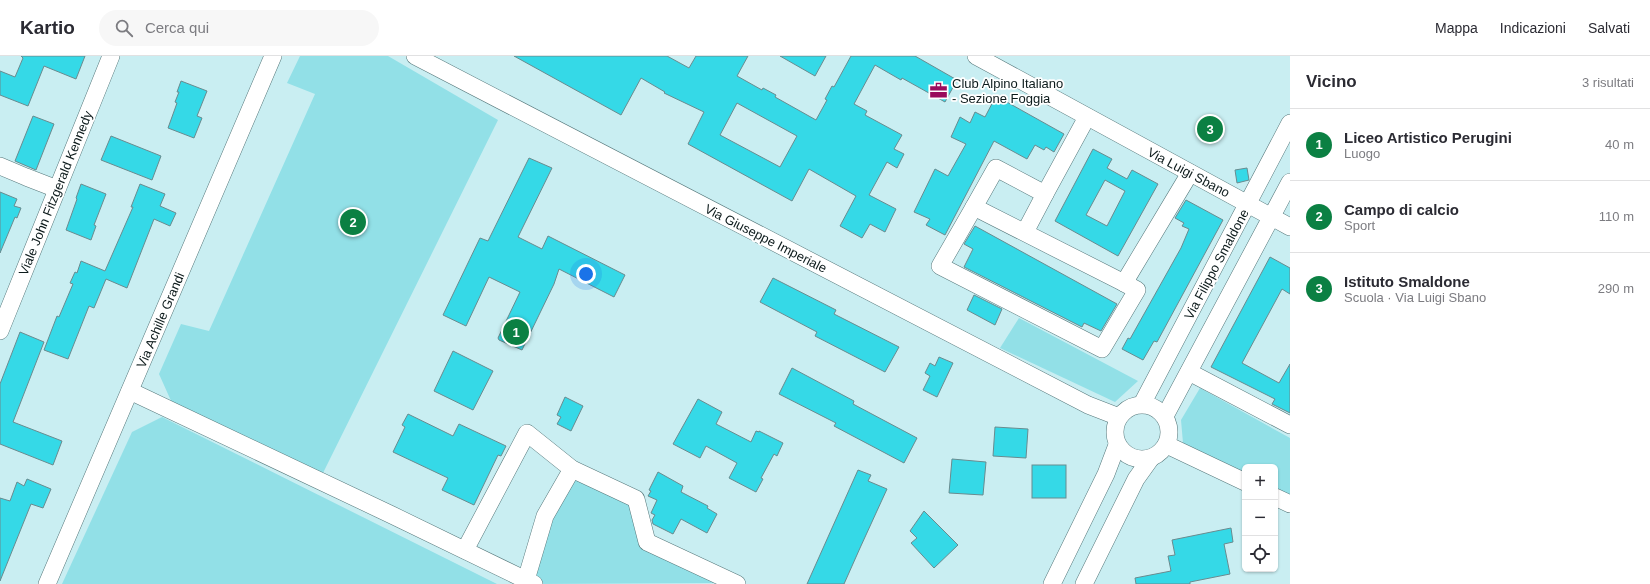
<!DOCTYPE html>
<html lang="it">
<head>
<meta charset="utf-8">
<style>
  :root { --surface:#fff; --page:#f7f7f7; --text:#2b2b33; --muted:#7c7c81; --line:#e1e1e2; --accent:#0b8043 }
  body { margin:0; font-family:Helvetica,sans-serif; background:var(--page); color:var(--text) }
  .controls { position:absolute; right:12px; bottom:12px; display:grid; overflow:hidden; border-radius:6px; box-shadow:0 1px 3px #0004 }
  .controls button { width:36px; height:36px; display:grid; place-items:center; padding:0; border:0; border-bottom:1px solid var(--line); background:var(--surface); color:var(--text); font:20px sans-serif }
  .you { position:absolute; left:586px; top:218px; width:14px; height:14px; margin:-10px; border:3px solid #fff; border-radius:50%; background:#1a73e8; box-shadow:0 0 0 6px #1a73e833 }
  .badge { display:grid; place-items:center; width:26px; height:26px; border-radius:50%; background:var(--accent); color:#fff; font-size:13px; font-weight:700 }
  .pin { position:absolute; translate:-50% -50%; border:2px solid #fff; box-shadow:0 1px 4px #0006 }
  .list { margin:0; padding:0; list-style:none }
  h2 { display:flex; justify-content:space-between; align-items:center; height:52px; margin:0; padding:0 16px; font-size:17px }
  h2 small { font-size:13px; font-weight:400; color:var(--muted) }
  .list li { display:grid; grid-template-columns:26px 1fr auto; gap:12px; align-items:center; box-sizing:border-box; height:72px; padding:0 16px; border-top:1px solid var(--line) }
  .list b { display:block; font-size:15px; white-space:nowrap }
  .list p { margin:0; font-size:13px; white-space:nowrap; color:var(--muted) }
  .list em { font-size:13px; font-style:normal; color:var(--muted) }
  .icon { flex:none; width:22px; height:22px; fill:none; stroke:currentColor; stroke-width:2; stroke-linecap:round; stroke-linejoin:round }
  .map { position:relative; flex:none; width:1290px; height:528px; overflow:hidden }
  header { display:flex; align-items:center; gap:24px; box-sizing:border-box; height:56px; padding:0 20px; background:var(--surface); border-bottom:1px solid var(--line) }
  header strong { font-size:19px }
  nav { display:flex; gap:22px; margin-inline-start:auto; font-size:14px }
  .search { width:280px; height:36px; background:var(--page); display:flex; align-items:center; gap:10px; box-sizing:border-box; padding:0 14px; border-radius:22px; color:var(--muted); font-size:15px }
  main { display:flex }
  aside { flex:1; background:var(--surface) }
  .map>svg:first-child { display:block }
  .green { fill:#92e0e7 }
  .building { fill:#35d9e7; stroke:#698b8f; fill-rule:evenodd }
  .lines { fill:none; stroke-linecap:round; stroke-linejoin:round }
  .minor-casing { stroke:#56787b; stroke-width:18 }
  .minor { stroke:#fff; stroke-width:17 }
  .labels { text-anchor:middle; stroke-width:3.5; stroke-linejoin:round; paint-order:stroke }
  .poi-label { font-size:13px; fill:#0d1b1c; stroke:#fff; text-anchor:start }
  .street-label { font-size:13px; fill:#0d1b1c; stroke:#fff }
</style>
</head>
<body>
<header>
<strong>Kartio</strong>
<div class="search"><svg class="icon" aria-label="search" viewBox="0 0 24 24"><circle cx="10" cy="10" r="6"/><path d="M15 15l6 6"/></svg>Cerca qui</div>
<nav><a>Mappa</a><a>Indicazioni</a><a>Salvati</a></nav>
</header>
<main>
<div class="map">
<svg width="1290" height="528" viewBox="0 0 1290 528">
  <rect width="100%" height="100%" fill="#c9eef2"/>
  <g class="green">
    <path d="M300 0H388L498 64 322 419 172 347 159 318 181 268 209 275 315 38 287 27Z"/>
    <path d="M1019 262 1138 325 1115 346 1000 292Z"/>
    <path d="M1200 332 1290 382V439L1275 432V411H1245V417L1183 387 1181 364Z"/>
    <path d="M162 361 497 528H62L132 376Z"/>
    <path d="M577 415 636 443 639 489 717 527 534 528 545 460Z"/>
  </g>
  <g class="building">
    <path d="M21 0H85L76 23 44 10 28 50 0 39V15L15 21 23 2Z"/>
    <path d="M514 0H667L689 12 696 0H748L737 20 762 34 763 32 776 39 775 41 816 64 827 44 825 43 832 30 834 31 851 0H915L957 24 945 46 902 22 901 24 875 9 854 48 867 55 865 59 902 79 894 93 904 98 897 112 887 106 869 139 896 153 885 176 870 168 862 182 840 170 856 140 809 113 792 145 688 88 704 56 664 37 665 36 641 22 621 59ZM737 47 797 80 780 111 720 79Z"/>
    <path d="M780 0H826L815 20Z"/>
    <path d="M181 25 207 35 197 60 202 62 194 82 168 72 177 47 175 46 179 36H177Z"/>
    <path d="M996 40 1064 78 1054 96 1046 91 1044 94 1035 89 1027 103 994 85 945 179 926 169 930 163 914 156 935 113 948 120 966 88 951 81 960 61 970 67 975 56 985 61Z"/>
    <path d="M33 60 54 68 36 114 15 105Z"/>
    <path d="M111 80 161 100 152 124 101 104Z"/>
    <path d="M1093 93 1112 103 1107 112 1127 123 1132 114 1158 128 1118 200 1055 165ZM1105 124 1125 135 1107 170 1086 159Z"/>
    <path d="M529 102 552 112 518 181 542 193 548 180 625 219 614 241 559 213 554 228 522 294 499 284 498 282 520 236 489 221 466 270 443 259 480 182 488 185Z"/>
    <path d="M1247 112 1249 124 1237 127 1235 114Z"/>
    <path d="M81 128 106 138 94 169 96 170 91 184 66 174 77 143 76 142Z"/>
    <path d="M140 128 165 138 160 150 176 157 170 170 154 163 127 232 106 223 94 252 89 250 68 303 44 294 57 260 59 261 73 228 70 227 75 216 77 217 81 205 105 215 133 151H131Z"/>
    <path d="M0 136 17 143 14 150 21 152 17 162 15 161 0 197Z"/>
    <path d="M1186 144 1223 164 1157 286 1154 285 1143 304 1122 293 1128 282 1130 283 1181 192 1189 173 1182 170 1184 167 1175 162Z"/>
    <path d="M975 170 1117 248 1101 275 1084 267 1082 271 964 211 973 193 964 188Z"/>
    <path d="M1270 201 1290 212V238L1282 233 1242 307 1279 327 1290 308V357L1272 348 1275 343 1211 311Z"/>
    <path d="M773 222 836 254 834 258 899 291 885 316 815 280 817 276 760 246Z"/>
    <path d="M974 239 1002 253 995 269 967 254Z"/>
    <path d="M20 276 44 286 13 366 62 385 53 409 0 388V328Z"/>
    <path d="M453 295 493 315 473 354 434 335Z"/>
    <path d="M939 301 953 307 937 341 923 334 930 320 925 317 930 307 935 310Z"/>
    <path d="M792 312 854 345 853 348 917 382 904 407 834 370 836 367 779 338Z"/>
    <path d="M565 341 583 350 571 375 557 368 561 361 557 359Z"/>
    <path d="M698 343 722 356 716 368 751 386 756 375 759 376V375L783 387 777 400 774 398 761 422 763 423 756 436 729 422 737 407 706 390 700 402 673 388Z"/>
    <path d="M408 358 453 380 459 368 506 390 501 400 498 399 474 449 442 434 448 422 393 396 405 371 402 369Z"/>
    <path d="M995 371 1028 373 1026 402 993 400Z"/>
    <path d="M952 403 986 406 983 439 949 437Z"/>
    <rect x="1032" y="409" width="34" height="33"/>
    <path d="M858 414 871 419 868 425 887 433 860 492 844 528H807Z"/>
    <path d="M658 416 683 430 681 436 708 450 707 452 717 458 707 477 681 463 673 478 653 468 652 464 655 459 651 457 657 444 648 440 651 435 649 434Z"/>
    <path d="M27 423 51 433 43 452 31 448 0 525V442L10 445 17 426 24 430Z"/>
    <path d="M924 455 958 489 934 512 911 487 917 482 910 475Z"/>
    <path d="M1231 472 1233 486 1224 488 1230 518 1190 526V528H1136L1135 522 1171 515 1168 500 1175 499 1172 484Z"/>
  </g>
  <g class="lines">
    <defs>
      <g id="minor">
        <path d="M415 0 1088 349 1119 361"/>
        <path d="M976 0 1290 171"/>
        <path d="M0 110 26 121 57 133"/>
        <path d="M1045 138 1087 61"/>
        <path d="M974 151 940 210 1102 293 1137 234 1124 227 1190 117"/>
        <path d="M1025 176 1045 138 996 112 974 151 1124 227"/>
        <path d="M0 275 111 0"/>
        <path d="M1189 316 1290 369"/>
        <path d="M130 335 394 460 534 528"/>
        <path d="M1142 348 1290 67"/>
        <circle cx="1142" cy="376" r="27"/>
        <path d="M1165 360 1290 126"/>
        <path d="M1167 389 1245 426"/>
        <path d="M1275 441 1290 448"/>
        <path d="M465 494 527 377 572 413 636 443 647 486 737 528"/>
        <path d="M526 524 545 460 572 413"/>
        <path d="M47 528 273 0"/>
        <path d="M1052 528 1106 418 1117 389"/>
        <path d="M1084 528 1136 423 1151 402"/>
      </g>
    </defs>
    <use href="#minor" class="minor-casing"/>
    <use href="#minor" class="minor"/>
  </g>
  <defs>
    <symbol id="office-bare" viewBox="-9 -9 18 18"><path d="M-6-3h4V-5.5h4V-3h4V5H-6ZM-1-4.5V-3h2v-1.5ZM-6 0V1H6V0Z" fill="#9a0c5d" stroke="#fff" stroke-width="2.5" paint-order="stroke"/></symbol>
  </defs>
  <g fill-rule="evenodd">
    <use href="#office-bare" x="926" y="22" width="25" height="25"/>
  </g>
  <g class="labels">
    <g class="poi-label">
      <text x="952" y="32">Club Alpino Italiano<tspan x="952" dy="15">- Sezione Foggia</tspan></text>
    </g>
    <g class="street-label">
      <text transform="translate(1189 116) rotate(28)" y="5">Via Luigi Sbano</text>
      <text transform="translate(55 137) rotate(-68)" y="5">Viale John Fitzgerald Kennedy</text>
      <text transform="translate(766 182) rotate(27)" y="5">Via Giuseppe Imperiale</text>
      <text transform="translate(1216 208) rotate(-62)" y="5">Via Filippo Smaldone</text>
      <text transform="translate(160 264) rotate(-67)" y="5">Via Achille Grandi</text>
    </g>
  </g>
</svg>
<div class="controls">
<button>+</button>
<button>−</button>
<button><svg class="icon" aria-label="locate" viewBox="0 0 24 24"><circle cx="12" cy="12" r="6"/><path d="M12 2v4M12 18v4M2 12h4M18 12h4"/></svg></button>
</div>
<div class="you"></div>
<div class="pin badge" style="left:516px;top:276px">1</div>
<div class="pin badge" style="left:353px;top:166px">2</div>
<div class="pin badge" style="left:1210px;top:73px">3</div>
</div>
<aside>
<h2>Vicino<small>3 risultati</small></h2>
<ul class="list">
<li><span class="badge">1</span><div><b>Liceo Artistico Perugini</b><p>Luogo</p></div><em>40 m</em></li>
<li><span class="badge">2</span><div><b>Campo di calcio</b><p>Sport</p></div><em>110 m</em></li>
<li><span class="badge">3</span><div><b>Istituto Smaldone</b><p>Scuola · Via Luigi Sbano</p></div><em>290 m</em></li>
</ul>
</aside>
</main>
</body>
</html>
